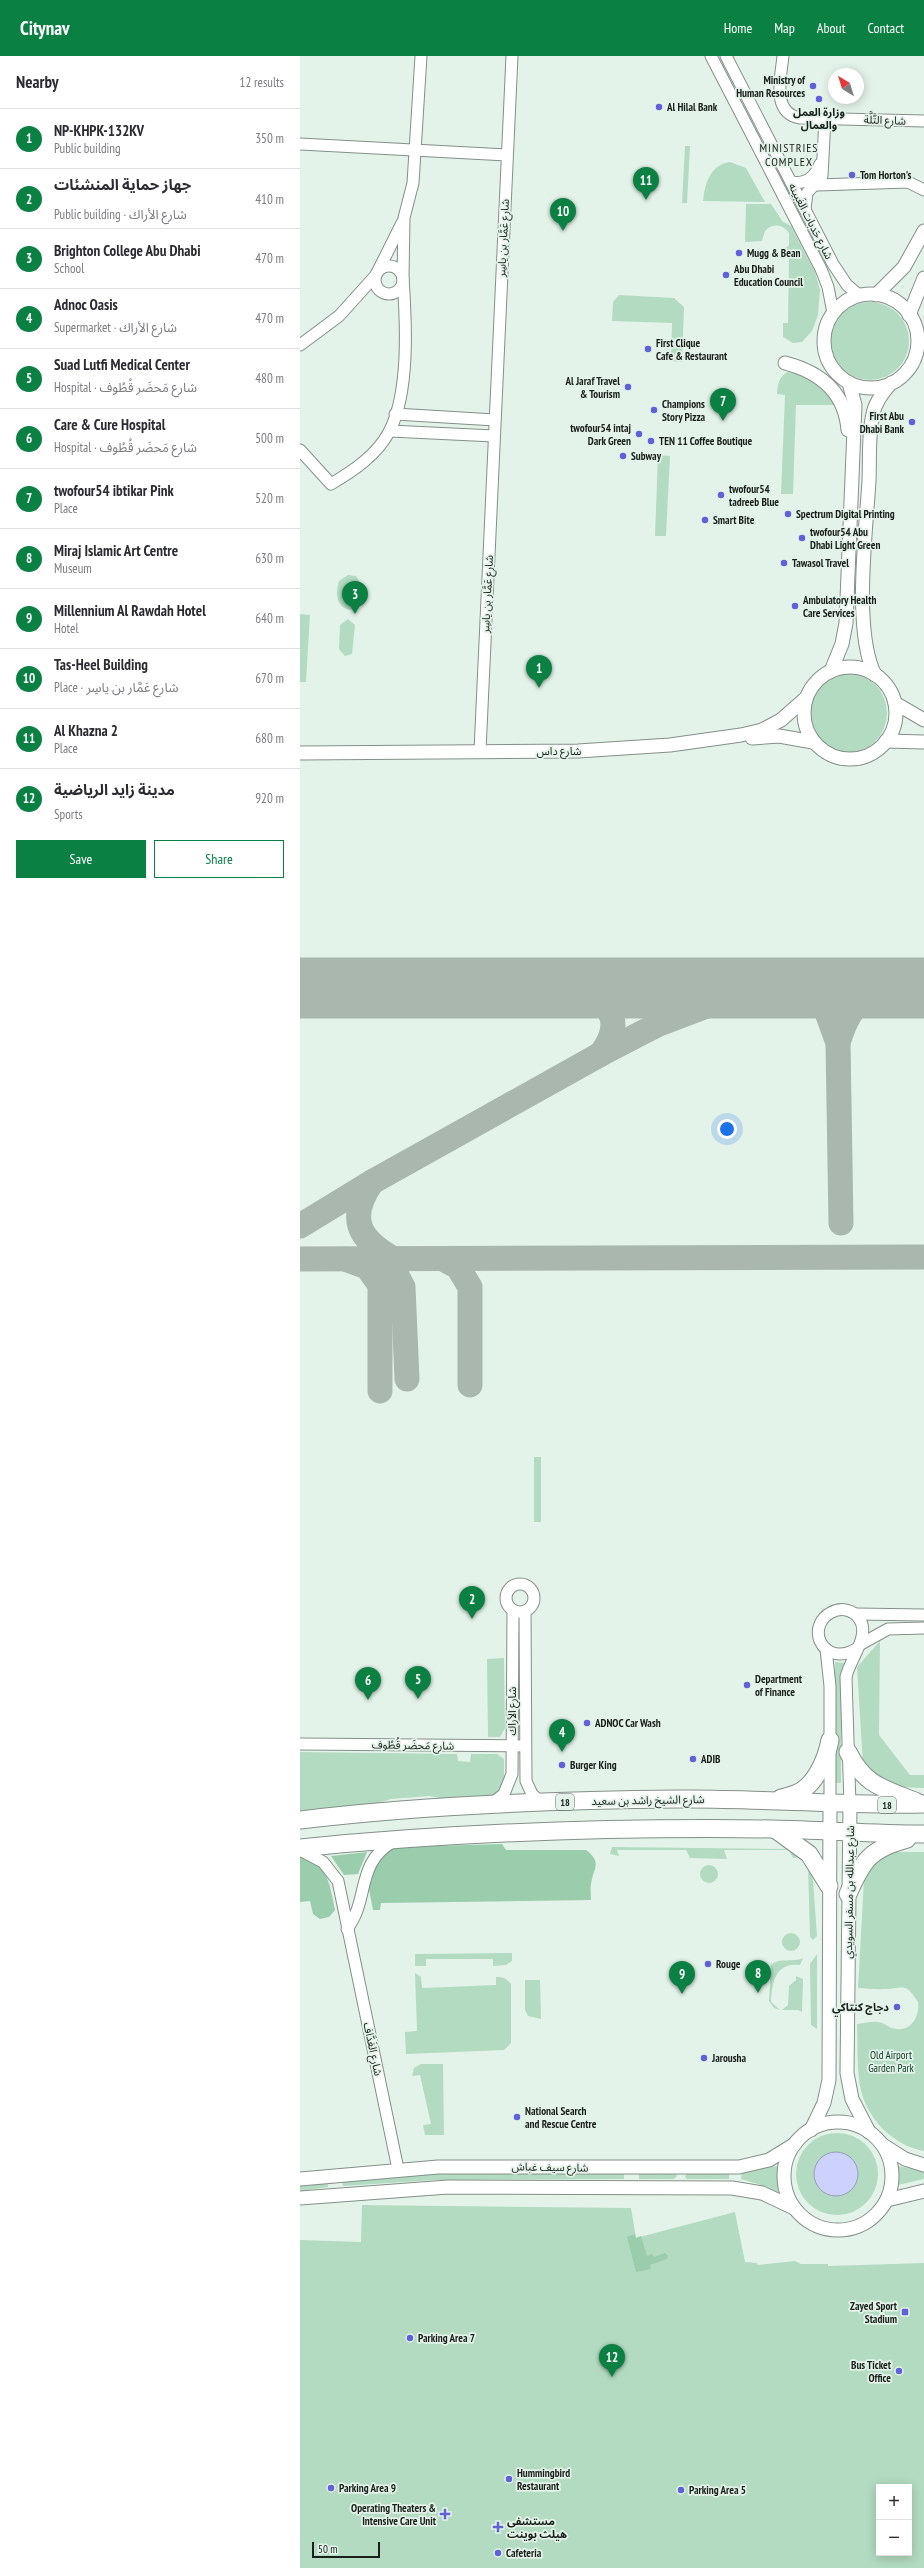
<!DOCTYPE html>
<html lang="en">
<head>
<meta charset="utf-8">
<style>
  :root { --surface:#fff; --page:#f2f2f3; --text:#2b2b33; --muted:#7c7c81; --line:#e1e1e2; --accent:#0b8043 }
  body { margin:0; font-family:"PT Sans Narrow","Noto Sans Arabic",sans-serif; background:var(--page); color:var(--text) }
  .controls { position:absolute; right:12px; bottom:12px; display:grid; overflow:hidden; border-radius:0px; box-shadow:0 2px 10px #0003 }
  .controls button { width:36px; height:36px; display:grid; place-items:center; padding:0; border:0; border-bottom:1px solid var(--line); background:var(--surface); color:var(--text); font:20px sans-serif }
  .compass { position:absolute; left:528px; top:12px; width:36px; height:36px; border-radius:50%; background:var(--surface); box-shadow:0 2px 10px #0003; rotate:322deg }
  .scale { position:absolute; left:12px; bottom:10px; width:68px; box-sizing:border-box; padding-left:4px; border:2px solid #191f1b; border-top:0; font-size:11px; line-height:14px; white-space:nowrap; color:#191f1b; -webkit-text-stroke:3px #e4f3e9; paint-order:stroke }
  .you { position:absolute; left:427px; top:1073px; width:14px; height:14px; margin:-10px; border:3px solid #fff; border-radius:50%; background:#1a73e8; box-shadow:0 0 0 6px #1a73e833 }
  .badge { display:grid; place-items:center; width:26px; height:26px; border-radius:50%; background:var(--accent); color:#fff; font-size:13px; font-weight:700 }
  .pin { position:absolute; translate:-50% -33px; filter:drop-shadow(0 1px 2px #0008) }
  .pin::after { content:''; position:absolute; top:21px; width:14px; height:12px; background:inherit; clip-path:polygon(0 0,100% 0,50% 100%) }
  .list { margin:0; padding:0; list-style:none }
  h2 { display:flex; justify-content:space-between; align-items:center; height:52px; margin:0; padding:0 16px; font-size:17px }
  h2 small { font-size:13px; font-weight:400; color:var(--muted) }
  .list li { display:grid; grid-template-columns:26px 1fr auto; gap:12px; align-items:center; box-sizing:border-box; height:60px; padding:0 16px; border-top:1px solid var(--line) }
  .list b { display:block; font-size:15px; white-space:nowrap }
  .list p { margin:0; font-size:13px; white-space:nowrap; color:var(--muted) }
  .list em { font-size:13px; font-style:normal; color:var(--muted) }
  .actions { display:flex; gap:8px; padding:12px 16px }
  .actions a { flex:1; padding:9px 0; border:1px solid var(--accent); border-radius:0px; text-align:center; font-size:14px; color:var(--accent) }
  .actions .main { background:var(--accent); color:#fff }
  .map { position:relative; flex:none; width:624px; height:2512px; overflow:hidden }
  header { display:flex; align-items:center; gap:24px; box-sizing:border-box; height:56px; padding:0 20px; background:var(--accent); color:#fff }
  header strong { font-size:19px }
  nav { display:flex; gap:22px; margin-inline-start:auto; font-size:14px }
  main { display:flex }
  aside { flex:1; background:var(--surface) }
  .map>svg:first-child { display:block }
  .green { fill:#b2dbc1; fill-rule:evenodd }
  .forest { fill:#99cdac }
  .water { fill:#ccd2fb; stroke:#969cb8 }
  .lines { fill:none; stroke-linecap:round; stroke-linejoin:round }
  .taxiway { stroke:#aab7ae; stroke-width:25 }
  .runway { stroke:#aab7ae; stroke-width:61 }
  .minor-casing { stroke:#839088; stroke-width:13 }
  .tertiary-casing { stroke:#839088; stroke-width:15 }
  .primary-casing { stroke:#839088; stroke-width:19 }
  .minor { stroke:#fff; stroke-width:11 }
  .tertiary { stroke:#fff; stroke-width:13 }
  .primary { stroke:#fff; stroke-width:17 }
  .poi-dot { fill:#6061d9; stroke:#e4f3e9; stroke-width:1.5 }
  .labels { text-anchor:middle; stroke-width:3.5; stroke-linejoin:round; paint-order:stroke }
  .shield { fill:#e4f3e9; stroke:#565f59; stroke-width:1 }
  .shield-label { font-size:10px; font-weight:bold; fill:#191f1b }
  .poi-label { font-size:11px; font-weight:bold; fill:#191f1b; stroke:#e4f3e9; text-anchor:start }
  .street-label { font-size:11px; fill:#191f1b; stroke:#e4f3e9 }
  .park-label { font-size:11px; fill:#0b3620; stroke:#e4f3e9 }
  .neighbourhood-label { font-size:12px; letter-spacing:1px; fill:#191f1b; stroke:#e4f3e9 }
</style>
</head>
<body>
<header>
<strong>Citynav</strong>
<nav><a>Home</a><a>Map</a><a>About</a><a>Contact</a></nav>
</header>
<main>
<aside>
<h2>Nearby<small>12 results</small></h2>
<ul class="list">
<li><span class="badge">1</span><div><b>NP-KHPK-132KV</b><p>Public building</p></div><em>350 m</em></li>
<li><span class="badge">2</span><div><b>جهاز حماية المنشئات</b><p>Public building · شارع الأراك</p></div><em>410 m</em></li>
<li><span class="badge">3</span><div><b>Brighton College Abu Dhabi</b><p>School</p></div><em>470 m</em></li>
<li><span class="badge">4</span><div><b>Adnoc Oasis</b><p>Supermarket · شارع الأراك</p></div><em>470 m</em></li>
<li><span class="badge">5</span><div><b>Suad Lutfi Medical Center</b><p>Hospital · شارع مَحضَر قُطُوف</p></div><em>480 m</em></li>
<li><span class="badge">6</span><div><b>Care &amp; Cure Hospital</b><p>Hospital · شارع مَحضَر قُطُوف</p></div><em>500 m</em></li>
<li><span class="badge">7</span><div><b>twofour54 ibtikar Pink</b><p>Place</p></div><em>520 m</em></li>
<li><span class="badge">8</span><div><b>Miraj Islamic Art Centre</b><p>Museum</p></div><em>630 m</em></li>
<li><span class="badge">9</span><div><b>Millennium Al Rawdah Hotel</b><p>Hotel</p></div><em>640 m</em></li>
<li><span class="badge">10</span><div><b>Tas-Heel Building</b><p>Place · شارع عَمَّار بن ياسِر</p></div><em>670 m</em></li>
<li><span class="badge">11</span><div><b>Al Khazna 2</b><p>Place</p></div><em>680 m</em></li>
<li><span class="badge">12</span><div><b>مدينة زايد الرياضية</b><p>Sports</p></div><em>920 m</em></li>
</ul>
<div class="actions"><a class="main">Save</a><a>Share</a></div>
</aside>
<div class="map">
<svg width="624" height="2512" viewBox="0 0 624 2512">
  <rect width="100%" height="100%" fill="#e4f3e9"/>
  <g class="green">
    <path d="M385 90H390L387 147H382Z"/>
    <path d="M430 106 446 112 465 146 403 145C405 127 410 109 430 106Z"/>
    <path d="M446 148H471L483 166 491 170 515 216 520 234 518 259 512 275 502 286 493 287 483 281V267H488L489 200H482V196L489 189V177C483 168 472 167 465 175L462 185 445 186Z"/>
    <path d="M319 239 374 242 384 251 382 306 371 305 372 267 312 265 313 246Z"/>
    <circle cx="570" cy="285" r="39"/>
    <path d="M493 314C511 317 525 334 535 349H496L493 438H481L485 339 477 338C478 325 480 318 493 314Z"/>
    <path d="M358 399 370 400 366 480H355Z"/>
    <path d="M48 519 56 520 62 530 60 548 50 554C36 551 35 537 39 525Z"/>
    <path d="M0 558 10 559 6 626H0Z"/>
    <path d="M48 563 55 569 52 598 45 600 39 593 40 569Z"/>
    <circle cx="547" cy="657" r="40"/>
    <rect x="234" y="1401" width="7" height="65"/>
    <path d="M580 1585 579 1679 610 1719H624V1732L592 1731 563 1708 557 1611Z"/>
    <path d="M204 1602 205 1672 200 1681H188L187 1603Z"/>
    <path d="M535 1606 544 1607 541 1636V1727H534Z"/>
    <path d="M0 1696 157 1698 158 1705 170 1706 171 1698H197L204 1703V1729L193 1739 145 1743 129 1740 91 1743 75 1748 0 1755Z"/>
    <path d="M312 1791 494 1793 505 1798 512 1811 517 1880 513 1884 510 1881 508 1811C505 1803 502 1801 493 1802L489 1794H424L427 1803 390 1802 386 1794H317L319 1800 310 1798Z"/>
    <path d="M593 1796H624V2095C608 2092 596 2085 584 2074 552 2042 559 2010 557 1968 564 1967 576 1964 582 1967 587 1969 591 1973 597 1973 612 1975 620 1959 618 1946 605 1925 603 1933 584 1933 575 1934 567 1932 558 1932L564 1824C569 1808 579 1802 593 1796Z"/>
    <circle cx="409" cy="1818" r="9"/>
    <circle cx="491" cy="1886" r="9"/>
    <path d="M212 1897V1905L206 1909 193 1910V1903H126V1910H115V1898Z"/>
    <path d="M517 1898V1973L511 1969 510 1908Z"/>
    <path d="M503 1902 500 1909C475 1906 472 1927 471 1946L480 1954 474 1952 469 1945 471 1909C479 1901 493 1907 503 1902Z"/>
    <path d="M115 1917 121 1921 122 1932 196 1929V1921C203 1921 206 1922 211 1928V1987L204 1994 106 1998 105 1976 117 1975Z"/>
    <path d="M496 1920 503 1923 502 1956 498 1954H482L488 1949 489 1930 496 1924Z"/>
    <path d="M225 1924H240L241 1963 228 1960 225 1954Z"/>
    <path d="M121 2008H143L144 2079H125L123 2069 131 2068 120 2019 112 2020 114 2012Z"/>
    <circle cx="537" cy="2118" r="41"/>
    <path d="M477 2110 478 2138 461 2129 441 2123 442 2116Z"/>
    <path d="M598 2110 624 2116V2123L598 2129Z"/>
    <path d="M143 2117H324V2123L134 2124 43 2130 42 2124Z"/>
    <path d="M339 2117H375L377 2120 374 2123H339Z"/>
    <path d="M387 2117H429V2123H387L385 2121Z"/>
    <path d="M28 2125V2131L0 2135V2129Z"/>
    <path d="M62 2149 331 2152 336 2182 435 2156 445 2206 457 2207 458 2209 495 2205 501 2208H528V2210L624 2207V2512H0V2184L61 2186ZM579 2431H609V2497H579Z"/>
  </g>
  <g class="forest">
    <path d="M202 1788 206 1794H286C303 1807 293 1812 291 1828 290 1833 291 1839 291 1844L81 1847 80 1854H73L67 1823 85 1796 96 1791Z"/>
    <path d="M67 1796 58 1818 44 1819 31 1800Z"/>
    <path d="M0 1800C28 1806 30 1830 35 1854L29 1861 20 1863 13 1858 10 1845 0 1846Z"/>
    <path d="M335 2178 336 2182 341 2180 347 2200 352 2198 354 2201 365 2197 368 2200 367 2203 350 2209 351 2213 336 2216 327 2181Z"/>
  </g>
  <circle class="water" cx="536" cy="2118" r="22"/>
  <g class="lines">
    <g class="taxiway">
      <path d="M285 932C313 951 323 968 301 998"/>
      <path d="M538 987C549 950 560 939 598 932"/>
      <path d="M72 1126C48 1161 57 1182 92 1202"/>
      <path d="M0 1170 72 1126 301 998 359 968 412 948 484 932 510 939 519 945 526 954 538 987 541 1167"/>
      <path d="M76 1202 85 1206 95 1216 103 1231 107 1323"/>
      <path d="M0 1203 624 1201"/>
      <path d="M45 1203 67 1211 80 1229V1335"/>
      <path d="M143 1203 158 1211 170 1231V1329"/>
    </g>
    <path class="runway" d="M0 932H624"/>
    <defs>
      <g id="minor">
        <path d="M411 0 521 213 528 231 533 257"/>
        <path d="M426 0 533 208 547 229 560 240"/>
        <path d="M483 0C481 21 471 57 500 62L624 65"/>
        <path d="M0 88 207 99"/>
        <path d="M491 126C506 129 515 121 520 108"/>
        <path d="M517 129 608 126 624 134"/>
        <path d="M505 153 507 137 522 120 525 62"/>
        <circle cx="89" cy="224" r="14"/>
        <path d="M78 215 102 167"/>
        <path d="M103 221 104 162 113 127 121 0"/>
        <path d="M0 289 39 260 76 219"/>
        <path d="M95 358 195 364"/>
        <path d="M90 375 194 380"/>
        <path d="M0 394 31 428C53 415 77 399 89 376 110 337 106 265 103 222"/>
        <path d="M180 695 212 0"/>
        <circle cx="220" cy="1542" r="14"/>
        <path d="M225 1555 226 1725 232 1738 242 1747"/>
        <path d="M556 1558 624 1559"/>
        <path d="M561 1588 588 1573 624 1572"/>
        <path d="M526 1593 530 1630V1748"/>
        <path d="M0 1688 225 1690"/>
        <path d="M191 1748 204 1738 212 1718 213 1554"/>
        <path d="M550 1749 546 1621C550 1603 570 1580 560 1564 546 1541 510 1560 520 1585 527 1600 543 1601 556 1593"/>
        <path d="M0 1794 23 1806 38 1825 98 2113"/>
        <path d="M47 1873C70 1843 55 1807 94 1785"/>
      </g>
      <g id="tertiary">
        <circle cx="571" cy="285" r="47"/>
        <path d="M576 239 604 211 624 175"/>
        <path d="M609 259 624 222"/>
        <path d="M485 307C520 316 545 336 548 374"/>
        <circle cx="550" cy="657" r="46"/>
        <path d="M531 615 542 588 546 567 555 349 549 327"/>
        <path d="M575 619C553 575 566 476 569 425 570 404 568 379 573 358 575 346 583 336 591 327"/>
        <path d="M595 647 624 664"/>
        <path d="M452 682 479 680 513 686"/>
        <path d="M586 685 624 686"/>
        <path d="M0 697 278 695 370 689 441 679 462 674 481 664 506 642"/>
        <path d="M550 1749 547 2017 552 2043 569 2076"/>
        <circle cx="538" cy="2120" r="54"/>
        <path d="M511 2074 524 2047 529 2024 530 1748"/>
        <path d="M583 2089 605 2103 624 2109"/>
        <path d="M0 2123 138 2111H439L469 2104 495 2088"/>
        <path d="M0 2142 148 2131 432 2132 462 2137 494 2152"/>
        <path d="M587 2144 624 2135"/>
      </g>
      <g id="primary">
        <path d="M548 1696C565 1730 583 1732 617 1746"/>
        <path d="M481 1742C489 1740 498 1738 504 1733 518 1723 527 1700 530 1684"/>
        <path d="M0 1764C126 1749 253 1744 379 1743 461 1742 542 1750 624 1748"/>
        <path d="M476 1774 509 1798 529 1830"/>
        <path d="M0 1792C157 1776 316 1771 473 1773 524 1774 574 1778 624 1778"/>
        <path d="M548 1838C563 1804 570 1793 607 1783"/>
      </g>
    </defs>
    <use href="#minor" class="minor-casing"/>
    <use href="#tertiary" class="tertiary-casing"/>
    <use href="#primary" class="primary-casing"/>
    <use href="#minor" class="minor"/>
    <use href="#tertiary" class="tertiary"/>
    <use href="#primary" class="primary"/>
  </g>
  <g class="poi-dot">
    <circle cx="513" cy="30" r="4"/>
    <circle cx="519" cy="43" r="4"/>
    <circle cx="359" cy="51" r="4"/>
    <circle cx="552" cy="119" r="4"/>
    <circle cx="439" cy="197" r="4"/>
    <circle cx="426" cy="219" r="4"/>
    <circle cx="348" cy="293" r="4"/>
    <circle cx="328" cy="331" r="4"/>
    <circle cx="354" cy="354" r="4"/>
    <circle cx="612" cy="366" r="4"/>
    <circle cx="339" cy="378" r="4"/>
    <circle cx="351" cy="385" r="4"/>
    <circle cx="323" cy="400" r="4"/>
    <circle cx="421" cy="439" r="4"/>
    <circle cx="488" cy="458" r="4"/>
    <circle cx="405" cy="464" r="4"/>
    <circle cx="502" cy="482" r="4"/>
    <circle cx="484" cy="507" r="4"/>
    <circle cx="495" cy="550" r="4"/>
    <circle cx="447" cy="1629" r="4"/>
    <circle cx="287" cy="1667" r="4"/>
    <circle cx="393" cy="1703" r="4"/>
    <circle cx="262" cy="1709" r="4"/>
    <circle cx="408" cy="1908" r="4"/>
    <circle cx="597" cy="1951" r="4"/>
    <circle cx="404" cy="2002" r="4"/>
    <circle cx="217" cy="2061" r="4"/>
    <rect x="601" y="2252" width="8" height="8" rx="2"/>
    <circle cx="110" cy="2282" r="4"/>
    <circle cx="599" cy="2315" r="4"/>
    <circle cx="209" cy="2423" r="4"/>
    <circle cx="31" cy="2432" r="4"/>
    <circle cx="381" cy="2434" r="4"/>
    <path d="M143 2452h4v4h4v4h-4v4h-4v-4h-4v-4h4z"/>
    <path d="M196 2465h4v4h4v4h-4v4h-4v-4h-4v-4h4z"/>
    <circle cx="198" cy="2497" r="4"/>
  </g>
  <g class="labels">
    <g class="shield">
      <rect x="256" y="1738" width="18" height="16" rx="3"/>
      <rect x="578" y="1741" width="18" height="16" rx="3"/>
    </g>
    <g class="shield-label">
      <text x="265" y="1750">18</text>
      <text x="587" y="1753">18</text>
    </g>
    <g class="poi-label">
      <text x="505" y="28" text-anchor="end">Ministry of<tspan x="505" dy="13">Human Resources</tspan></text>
      <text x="367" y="55">Al Hilal Bank</text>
      <text x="519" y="60" text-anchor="middle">وزارة العمل<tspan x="519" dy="13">والعمال</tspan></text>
      <text x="560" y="123">Tom Horton's</text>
      <text x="447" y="201">Mugg &amp; Bean</text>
      <text x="434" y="217">Abu Dhabi<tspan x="434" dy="13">Education Council</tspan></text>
      <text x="356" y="291">First Clique<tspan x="356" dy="13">Cafe &amp; Restaurant</tspan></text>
      <text x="320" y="329" text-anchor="end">Al Jaraf Travel<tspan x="320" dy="13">&amp; Tourism</tspan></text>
      <text x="362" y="352">Champions<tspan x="362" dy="13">Story Pizza</tspan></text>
      <text x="604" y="364" text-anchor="end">First Abu<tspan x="604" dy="13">Dhabi Bank</tspan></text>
      <text x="331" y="376" text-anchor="end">twofour54 intaj<tspan x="331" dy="13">Dark Green</tspan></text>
      <text x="359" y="389">TEN 11 Coffee Boutique</text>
      <text x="331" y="404">Subway</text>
      <text x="429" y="437">twofour54<tspan x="429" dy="13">tadreeb Blue</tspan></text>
      <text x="496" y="462">Spectrum Digital Printing</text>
      <text x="413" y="468">Smart Bite</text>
      <text x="510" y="480">twofour54 Abu<tspan x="510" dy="13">Dhabi Light Green</tspan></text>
      <text x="492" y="511">Tawasol Travel</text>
      <text x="503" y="548">Ambulatory Health<tspan x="503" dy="13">Care Services</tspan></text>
      <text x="455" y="1627">Department<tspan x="455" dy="13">of Finance</tspan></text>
      <text x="295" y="1671">ADNOC Car Wash</text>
      <text x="401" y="1707">ADIB</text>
      <text x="270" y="1713">Burger King</text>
      <text x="416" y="1912">Rouge</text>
      <text x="589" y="1955" text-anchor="end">دجاج كنتاكي</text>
      <text x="412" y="2006">Jarousha</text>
      <text x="225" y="2059">National Search<tspan x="225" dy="13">and Rescue Centre</tspan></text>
      <text x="597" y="2254" text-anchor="end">Zayed Sport<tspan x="597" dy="13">Stadium</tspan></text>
      <text x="118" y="2286">Parking Area 7</text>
      <text x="591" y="2313" text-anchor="end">Bus Ticket<tspan x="591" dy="13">Office</tspan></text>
      <text x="217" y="2421">Hummingbird<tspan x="217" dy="13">Restaurant</tspan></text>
      <text x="39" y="2436">Parking Area 9</text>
      <text x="389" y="2438">Parking Area 5</text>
      <text x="136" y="2456" text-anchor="end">Operating Theaters &amp;<tspan x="136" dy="13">Intensive Care Unit</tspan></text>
      <text x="207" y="2469">مستشفى<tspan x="207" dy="13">هيلث بوينت</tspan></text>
      <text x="206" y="2501">Cafeteria</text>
    </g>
    <g class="street-label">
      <text transform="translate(585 64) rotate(2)" y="4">شارع التَّلَّة</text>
      <text transform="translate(511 165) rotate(63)" y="4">شارع حَدبات الغَبينه</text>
      <text transform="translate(203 182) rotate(-87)" y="4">شارع عَمَّار بن ياسِر</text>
      <text transform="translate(187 538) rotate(-87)" y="4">شارع عَمَّار بن ياسِر</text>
      <text x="259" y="699">شارع داس</text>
      <text transform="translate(212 1655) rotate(-90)" y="4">شارع الأراك</text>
      <text transform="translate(113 1689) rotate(1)" y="4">شارع مَحضَر قُطُوف</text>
      <text transform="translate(348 1744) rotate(-1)" y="4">شارع الشيخ راشد بن سعيد</text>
      <text transform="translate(549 1836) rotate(-89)" y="4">شارع عبدالله بن مسفر السويدي</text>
      <text transform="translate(73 1993) rotate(78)" y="4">شارع الغَدَّاف</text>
      <text transform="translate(250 2111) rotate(1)" y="4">شارع سيف غباش</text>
    </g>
    <g class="park-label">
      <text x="591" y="2003">Old Airport<tspan x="591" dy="13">Garden Park</tspan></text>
    </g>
    <g class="neighbourhood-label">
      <text x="489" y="96">MINISTRIES<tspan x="489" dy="14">COMPLEX</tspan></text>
    </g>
  </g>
</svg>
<div class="controls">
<button>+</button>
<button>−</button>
</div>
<svg class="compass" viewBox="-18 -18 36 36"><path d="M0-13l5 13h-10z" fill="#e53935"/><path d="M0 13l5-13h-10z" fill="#7c7c81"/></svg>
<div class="scale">50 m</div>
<div class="you"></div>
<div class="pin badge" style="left:239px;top:632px">1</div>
<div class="pin badge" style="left:172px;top:1563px">2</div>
<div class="pin badge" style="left:55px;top:558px">3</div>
<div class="pin badge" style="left:262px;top:1696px">4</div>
<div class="pin badge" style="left:118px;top:1643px">5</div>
<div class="pin badge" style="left:68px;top:1644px">6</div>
<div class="pin badge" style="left:423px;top:365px">7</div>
<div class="pin badge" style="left:458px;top:1937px">8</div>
<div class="pin badge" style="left:382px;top:1938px">9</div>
<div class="pin badge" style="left:263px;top:175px">10</div>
<div class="pin badge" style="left:346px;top:144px">11</div>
<div class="pin badge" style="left:312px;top:2321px">12</div>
</div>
</main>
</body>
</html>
